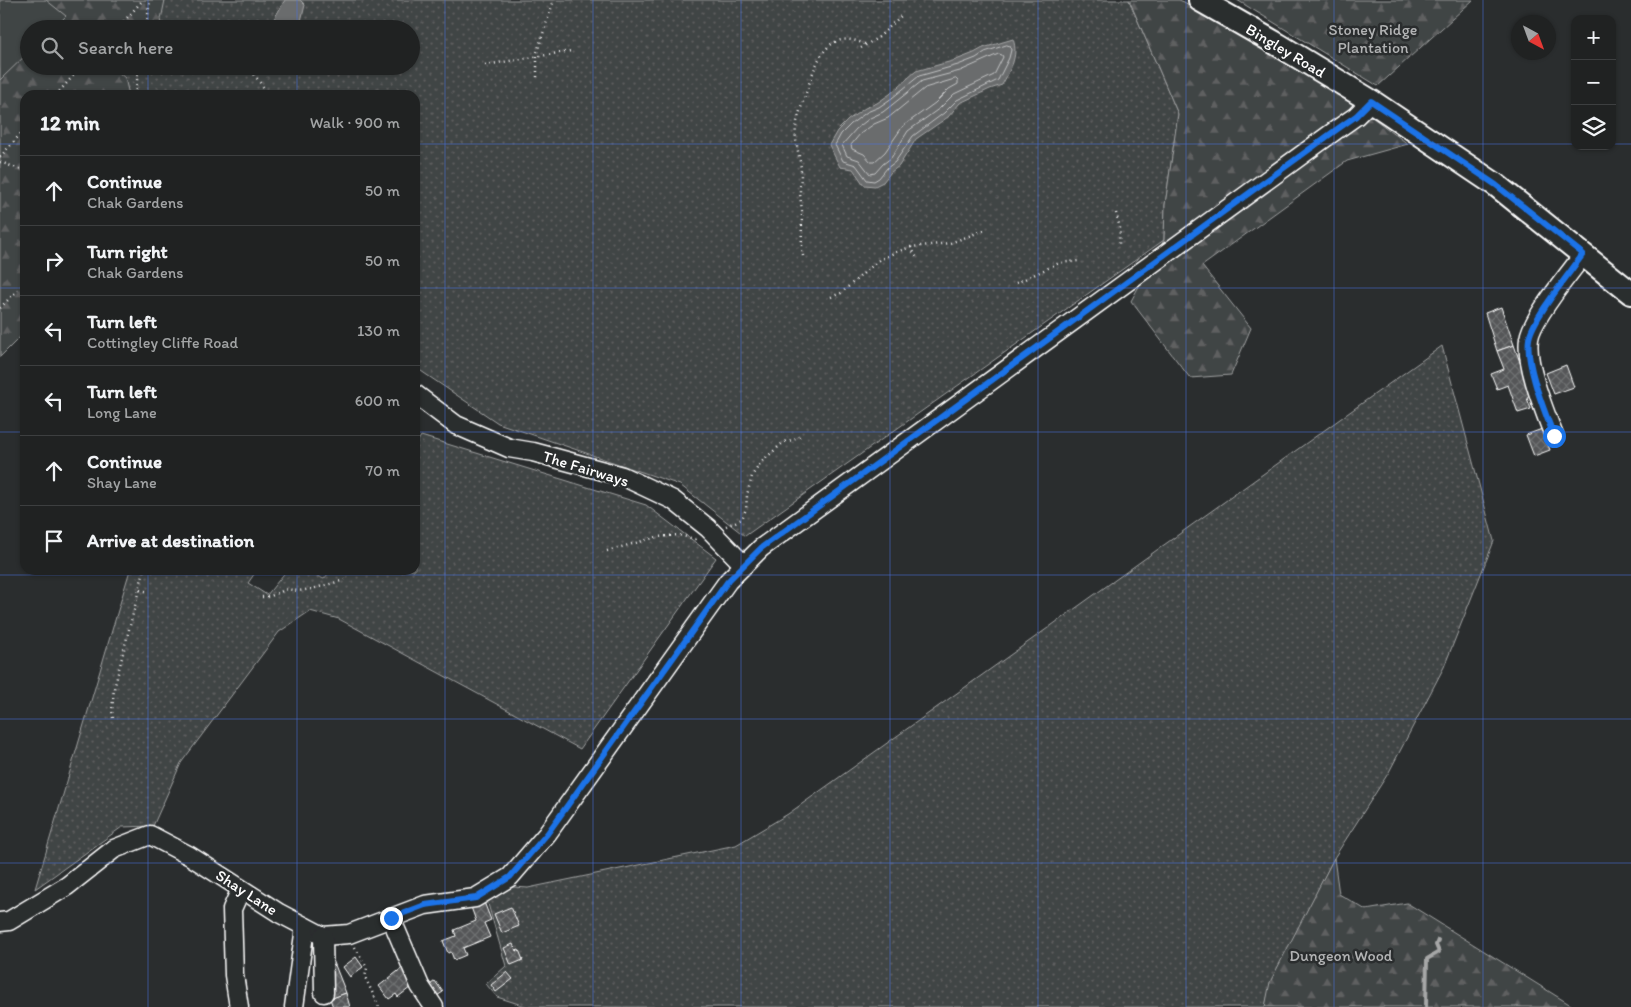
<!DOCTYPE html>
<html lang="en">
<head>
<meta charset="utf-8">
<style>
  :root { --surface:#202222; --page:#2d2f2f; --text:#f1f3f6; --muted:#a2a4a5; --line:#3d3f40 }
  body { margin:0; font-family:Itim,sans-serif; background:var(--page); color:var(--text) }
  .controls { position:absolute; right:15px; top:15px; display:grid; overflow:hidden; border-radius:10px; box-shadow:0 1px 4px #0004 }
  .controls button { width:45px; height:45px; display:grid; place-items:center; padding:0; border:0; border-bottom:1px solid var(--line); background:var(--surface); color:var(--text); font:25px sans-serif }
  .compass { position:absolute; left:1511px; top:15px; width:45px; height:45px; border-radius:50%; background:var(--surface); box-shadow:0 1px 4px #0004; rotate:139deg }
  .stop { position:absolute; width:15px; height:15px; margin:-11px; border:4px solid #1a73e8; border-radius:50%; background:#fff }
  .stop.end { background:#1a73e8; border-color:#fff; box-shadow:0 1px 5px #0008 }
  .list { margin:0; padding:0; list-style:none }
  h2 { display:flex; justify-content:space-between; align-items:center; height:65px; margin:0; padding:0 20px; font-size:21px }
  h2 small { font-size:16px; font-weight:400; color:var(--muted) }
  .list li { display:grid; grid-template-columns:32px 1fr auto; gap:15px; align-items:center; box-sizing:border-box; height:70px; padding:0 20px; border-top:1px solid var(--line) }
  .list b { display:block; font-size:19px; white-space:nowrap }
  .list p { margin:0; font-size:16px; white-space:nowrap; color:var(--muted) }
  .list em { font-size:16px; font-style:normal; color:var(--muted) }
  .icon { flex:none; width:28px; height:28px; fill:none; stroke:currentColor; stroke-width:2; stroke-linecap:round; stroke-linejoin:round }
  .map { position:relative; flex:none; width:1631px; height:1007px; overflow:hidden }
  .search { position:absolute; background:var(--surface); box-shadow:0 1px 4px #0004; left:20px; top:20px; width:400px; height:55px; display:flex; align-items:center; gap:12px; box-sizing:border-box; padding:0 18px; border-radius:28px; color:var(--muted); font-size:19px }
  .panel { position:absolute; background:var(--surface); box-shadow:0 1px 4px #0004; left:20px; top:90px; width:400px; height:485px; border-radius:15px }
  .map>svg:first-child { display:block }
  .grass { fill:url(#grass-dots); stroke:#a0a2a2 }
  .forest { fill:url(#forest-firs); stroke:#a0a2a2 }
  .park { fill:#414445; stroke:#a0a2a2 }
  .water { fill:#6a6c6d; stroke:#a6a7a7 }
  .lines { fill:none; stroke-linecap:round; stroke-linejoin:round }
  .shore { stroke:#c3c4c5; stroke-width:1 }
  .stream { stroke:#a6a7a7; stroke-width:4 }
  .building { fill:url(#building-cross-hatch); stroke:#fff }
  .minor-casing { stroke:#fff; stroke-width:21 }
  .major-casing { stroke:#fff; stroke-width:26 }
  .path { stroke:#fff; stroke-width:2.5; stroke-dasharray:1 4; stroke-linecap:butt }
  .minor { stroke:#2a2d2e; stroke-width:18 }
  .major { stroke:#2a2d2e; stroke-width:22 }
  .route { stroke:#1a73e8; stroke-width:6 }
  .grid { fill:none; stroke:#4a71e0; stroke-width:1; stroke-opacity:0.55 }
  .labels { text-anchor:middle; stroke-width:5; stroke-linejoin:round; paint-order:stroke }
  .park-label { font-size:16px; fill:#b3b4b5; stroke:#2a2d2e }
  .street-label { font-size:16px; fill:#fff; stroke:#2a2d2e }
</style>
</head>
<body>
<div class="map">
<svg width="1631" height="1007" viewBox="0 0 1631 1007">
  <defs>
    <pattern id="grass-dots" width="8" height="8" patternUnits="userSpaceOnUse" patternTransform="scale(1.25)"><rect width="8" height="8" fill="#414445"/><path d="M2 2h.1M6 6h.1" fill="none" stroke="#5e6061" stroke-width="1.8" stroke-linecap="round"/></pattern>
    <pattern id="forest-firs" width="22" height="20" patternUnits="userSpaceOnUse" patternTransform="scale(1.25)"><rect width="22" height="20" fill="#414445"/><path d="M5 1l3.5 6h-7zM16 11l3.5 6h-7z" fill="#5e6061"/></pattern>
    <pattern id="building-cross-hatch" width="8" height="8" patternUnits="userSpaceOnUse" patternTransform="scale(1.25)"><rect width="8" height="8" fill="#555758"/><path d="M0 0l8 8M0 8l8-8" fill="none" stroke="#6e7071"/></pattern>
  </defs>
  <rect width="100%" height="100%" fill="#2a2d2e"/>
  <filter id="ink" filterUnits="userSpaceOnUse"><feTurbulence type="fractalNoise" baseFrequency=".02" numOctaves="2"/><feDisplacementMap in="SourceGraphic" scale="10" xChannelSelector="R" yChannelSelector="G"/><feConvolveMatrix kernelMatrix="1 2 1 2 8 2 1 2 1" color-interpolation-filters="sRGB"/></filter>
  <g filter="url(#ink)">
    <g class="grass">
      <path d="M144 0H1129L1178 114 1165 205 1164 240 745 536 680 485 498 423 415 367V95H102L118 66H411V29H138Z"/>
      <path d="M1442 346 1494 541 1444 667 1389 772 1334 858 1271 982 1265 1007H528L497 997 486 984 506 966 486 897 514 887 528 888 736 845 788 814Z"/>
      <path d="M421 436 646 505 716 558 580 749 339 619 310 611 279 632 181 763 153 826 122 827 35 889 130 570H257L248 583 267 595 287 570H303L324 579 331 570H415V446Z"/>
    </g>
    <g class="forest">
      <path d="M44 0H165L159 29H57Z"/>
      <path d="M1129 0H1179L1184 2 1357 106 1408 144 1347 161 1202 266 1251 328 1231 375 1190 378 1131 301 1164 240 1165 205 1178 114Z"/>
      <path d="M1237 0H1473L1378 86Z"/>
      <path d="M29 55V66H111L125 78 129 95H25V332L0 357V68L2 65Z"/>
      <path d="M1334 858 1339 894 1366 910 1407 903 1574 1007H1265L1270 982Z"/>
    </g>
    <path class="park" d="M0 0H46L66 16 53 29H29V52L0 80Z"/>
    <g class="water">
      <path d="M285 0H300L305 5 301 21 295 29H268Z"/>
      <path d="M1013 39C1019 56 1010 70 1002 85L990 89 960 103 948 117 916 139 899 166 891 172 883 182 875 186 864 185 853 169 840 167 829 145 837 131 848 120 865 108 877 103 890 94 916 71 956 60 974 53 983 48Z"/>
    </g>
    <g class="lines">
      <g class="shore">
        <path d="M1007 45 1010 46 1011 50 1009 58 998 80 957 100 944 113 913 136 895 162 887 168 879 178 874 181 867 180 856 165 843 161 835 145 841 134 851 124 867 112 879 107 892 98 919 76 958 65 976 58 985 52Z"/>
        <path d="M999 54 1002 55 1003 57 994 75 954 94 940 108 908 131 891 158 883 164 875 173 870 174 859 160 847 156 842 145 856 129 870 118 883 112 922 81 960 71Z"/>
        <path d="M956 79 958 81V84L949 89 935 103 903 126 885 152 874 162H871L864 154 852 149 851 145 860 134 874 124 888 118 925 88Z"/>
      </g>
      <path class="stream" d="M1426 1007 1427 959 1439 952 1436 945 1438 940"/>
    </g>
    <g class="building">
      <path d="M1501 307 1514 345 1497 351 1485 313Z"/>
      <path d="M1514 345 1521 365 1525 364 1532 397 1527 398 1531 409 1518 413 1508 385 1497 389 1491 374 1504 369 1497 351Z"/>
      <path d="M1566 365 1574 387 1554 394 1546 373Z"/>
      <path d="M1542 429 1550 450 1534 456 1526 435Z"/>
      <path d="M484 902 491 920 484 923 490 937 463 948 466 955 454 960 451 952 448 953 443 941 456 936 454 930 476 921 471 907Z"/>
      <path d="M511 907 519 926 502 933 494 914Z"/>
      <path d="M513 944 516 951 519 950 523 960 511 965 504 948Z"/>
      <path d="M356 957 363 967 350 977 343 967Z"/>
      <path d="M333 960 346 993 333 998 326 980 324 964Z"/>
      <path d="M402 968 415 984 398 997 396 994 389 999 379 986Z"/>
      <path d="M507 972 513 979 496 992 491 985Z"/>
      <path d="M435 981 443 992 432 999 425 989Z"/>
      <path d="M346 993 350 1007H333L330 999Z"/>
    </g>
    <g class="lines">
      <defs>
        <g id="minor">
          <path d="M415 394 456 425 509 448 533 452 622 476 673 500 708 528 744 565"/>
          <path d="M1554 436C1545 412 1525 364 1529 339 1531 319 1570 273 1583 255"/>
          <path d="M391 918 420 986 434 1007"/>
          <path d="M0 922 9 921 67 886 114 849 150 835 190 856 279 913 323 936 349 934 425 905 475 898 510 877 547 834 728 581 761 548 1336 130 1356 116 1371 101"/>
          <path d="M323 936 324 993"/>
          <path d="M239 1007 234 975 232 909 241 889"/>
          <path d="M294 1007 305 927"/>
        </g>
        <path id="major" d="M1200 0 1277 44 1371 101 1496 185 1631 293"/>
      </defs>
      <use href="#minor" class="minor-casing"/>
      <use href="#major" class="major-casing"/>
      <g class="path">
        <path d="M117 29 143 0"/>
        <path d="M146 29 150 0"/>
        <path d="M861 48 879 37 903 14"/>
        <path d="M485 65 571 51"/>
        <path d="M248 66 269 95"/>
        <path d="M537 77V52L554 0"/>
        <path d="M56 95 82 66"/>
        <path d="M135 95 139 66"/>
        <path d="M0 157 25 129"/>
        <path d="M0 162 25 171"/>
        <path d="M1116 213 1120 228 1119 245"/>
        <path d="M911 247 918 260"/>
        <path d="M803 256C801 242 802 228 802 214 802 207 800 199 800 191 800 185 801 179 801 172 801 158 794 142 796 127 798 114 804 100 808 87 818 57 829 27 867 45"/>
        <path d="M1016 283 1059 263 1078 261"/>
        <path d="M831 297 841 293 879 260 896 252 911 247 950 243 985 230"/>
        <path d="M0 308 25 283"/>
        <path d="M726 526 742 519 746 509 747 495 752 476 761 462 784 442 796 439 802 435"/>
        <path d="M607 551 657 537 679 535 695 539 697 538"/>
        <path d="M140 590 149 592"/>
        <path d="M262 597 271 596 287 589 298 591 312 589 348 579"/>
        <path d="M113 718 112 711 114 689 144 570"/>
        <path d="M355 947 367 968 365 977 379 1007"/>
      </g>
      <use href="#minor" class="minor"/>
      <use href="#major" class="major"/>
    </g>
  </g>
  <g class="lines" filter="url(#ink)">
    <path class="route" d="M391 918 425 905 476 898 510 877 547 834 728 581 761 548 1336 130 1356 116 1371 101 1496 185 1583 254C1570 273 1532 319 1529 339 1525 364 1545 412 1554 436"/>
  </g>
  <path class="grid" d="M148 0V29M297 0V29M445 0V1007M593 0V1007M741 0V1007M890 0V1007M1038 0V1007M1186 0V1007M1334 0V1007M1483 0V1007M148 66V95M297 66V95M0 144H25M415 144H1575M1612 144H1631M0 288H25M415 288H1631M0 432H25M415 432H1631M148 570V1007M297 570V1007M0 575H1631M0 719H1631M0 863H1631"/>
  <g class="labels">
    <g class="park-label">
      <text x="1373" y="35">Stoney Ridge<tspan x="1373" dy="18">Plantation</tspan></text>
      <text x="1341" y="961">Dungeon Wood</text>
    </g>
    <g class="street-label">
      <text transform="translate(1286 50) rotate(31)" y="6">Bingley Road</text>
      <text transform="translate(586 468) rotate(17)" y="6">The Fairways</text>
      <text transform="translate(247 892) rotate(33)" y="6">Shay Lane</text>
    </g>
  </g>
</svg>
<div class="controls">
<button>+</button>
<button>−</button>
<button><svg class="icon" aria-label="layers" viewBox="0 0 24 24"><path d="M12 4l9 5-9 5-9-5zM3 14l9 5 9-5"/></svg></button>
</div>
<svg class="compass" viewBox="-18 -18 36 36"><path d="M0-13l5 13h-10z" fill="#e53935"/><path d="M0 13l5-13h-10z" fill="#a2a4a5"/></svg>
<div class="stop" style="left:1554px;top:436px"></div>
<div class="stop end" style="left:391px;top:918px"></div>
<div class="search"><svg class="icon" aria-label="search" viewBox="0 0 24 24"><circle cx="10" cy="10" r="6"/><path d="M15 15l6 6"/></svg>Search here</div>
<section class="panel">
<h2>12 min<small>Walk · 900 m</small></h2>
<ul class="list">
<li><svg class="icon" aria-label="ahead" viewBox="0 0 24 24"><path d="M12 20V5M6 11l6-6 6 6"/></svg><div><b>Continue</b><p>Chak Gardens</p></div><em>50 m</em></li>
<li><svg class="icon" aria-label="right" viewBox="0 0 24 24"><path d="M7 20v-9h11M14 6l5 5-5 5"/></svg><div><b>Turn right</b><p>Chak Gardens</p></div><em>50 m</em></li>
<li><svg class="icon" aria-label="left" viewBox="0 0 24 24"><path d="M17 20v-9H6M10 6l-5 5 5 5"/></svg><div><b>Turn left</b><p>Cottingley Cliffe Road</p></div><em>130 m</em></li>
<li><svg class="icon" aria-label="left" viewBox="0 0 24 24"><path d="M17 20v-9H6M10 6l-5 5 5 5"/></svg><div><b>Turn left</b><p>Long Lane</p></div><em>600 m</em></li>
<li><svg class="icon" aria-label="ahead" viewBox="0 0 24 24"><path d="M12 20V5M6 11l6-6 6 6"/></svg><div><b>Continue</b><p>Shay Lane</p></div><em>70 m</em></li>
<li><svg class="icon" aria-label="arrive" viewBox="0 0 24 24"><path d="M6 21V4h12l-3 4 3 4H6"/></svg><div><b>Arrive at destination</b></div></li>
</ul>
</section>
</div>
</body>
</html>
